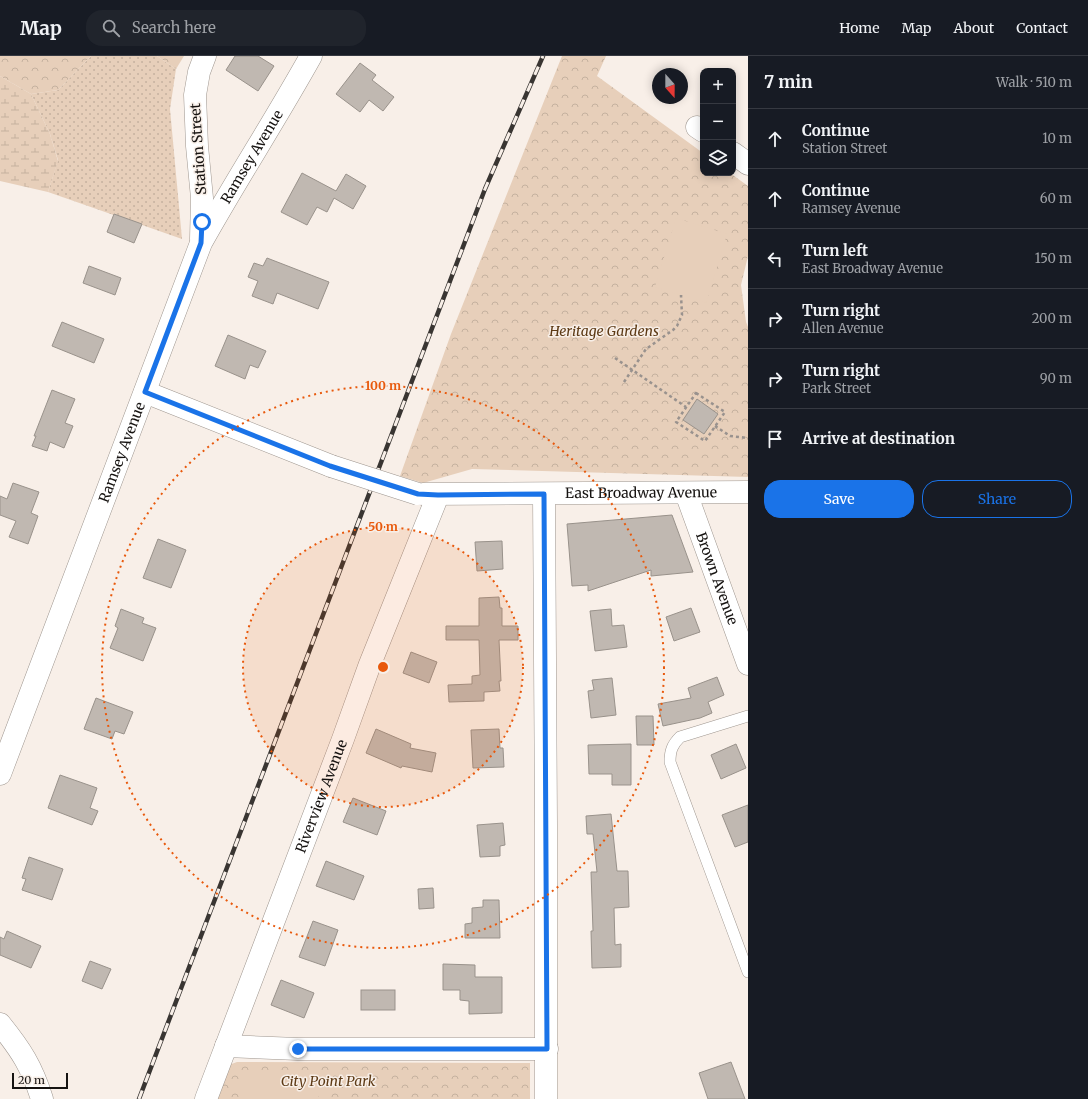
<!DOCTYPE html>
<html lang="en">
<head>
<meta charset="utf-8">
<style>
  :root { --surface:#171b24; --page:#20242c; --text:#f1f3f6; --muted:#9ea1a6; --line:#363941; --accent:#1a73e8 }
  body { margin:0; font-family:Merriweather,serif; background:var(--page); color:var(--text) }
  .controls { position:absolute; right:12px; top:12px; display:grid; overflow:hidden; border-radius:8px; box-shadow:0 2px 10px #0003 }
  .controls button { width:36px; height:36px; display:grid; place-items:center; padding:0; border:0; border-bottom:1px solid var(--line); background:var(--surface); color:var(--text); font:20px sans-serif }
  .compass { position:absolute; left:652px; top:12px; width:36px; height:36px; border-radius:50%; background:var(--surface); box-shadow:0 2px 10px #0003; rotate:159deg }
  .scale { position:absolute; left:12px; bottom:10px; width:56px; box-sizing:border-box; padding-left:4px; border:2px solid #161311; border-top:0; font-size:11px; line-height:14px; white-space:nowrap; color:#161311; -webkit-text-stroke:3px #f8efe8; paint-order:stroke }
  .stop { position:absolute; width:12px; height:12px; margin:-9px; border:3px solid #1a73e8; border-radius:50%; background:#fff }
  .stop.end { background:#1a73e8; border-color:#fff; box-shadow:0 1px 4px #0008 }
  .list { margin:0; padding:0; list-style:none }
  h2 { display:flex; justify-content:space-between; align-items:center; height:52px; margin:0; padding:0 16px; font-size:17px }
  h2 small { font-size:13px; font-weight:400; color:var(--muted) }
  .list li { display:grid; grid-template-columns:26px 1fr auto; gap:12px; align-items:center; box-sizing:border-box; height:60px; padding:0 16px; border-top:1px solid var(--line) }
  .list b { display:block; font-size:15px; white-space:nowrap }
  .list p { margin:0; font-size:13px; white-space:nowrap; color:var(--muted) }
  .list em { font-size:13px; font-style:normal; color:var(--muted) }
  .actions { display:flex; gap:8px; padding:12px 16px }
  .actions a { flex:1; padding:9px 0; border:1px solid var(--accent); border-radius:16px; text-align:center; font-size:14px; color:var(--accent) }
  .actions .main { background:var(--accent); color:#fff }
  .icon { flex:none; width:22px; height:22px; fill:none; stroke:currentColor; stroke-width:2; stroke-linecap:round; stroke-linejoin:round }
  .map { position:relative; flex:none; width:748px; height:1043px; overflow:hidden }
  header { display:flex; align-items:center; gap:24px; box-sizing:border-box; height:56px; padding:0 20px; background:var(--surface); border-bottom:1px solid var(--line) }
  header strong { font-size:19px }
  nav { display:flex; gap:22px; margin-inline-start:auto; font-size:14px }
  .search { width:280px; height:36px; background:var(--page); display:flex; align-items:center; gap:10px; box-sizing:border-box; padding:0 14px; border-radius:16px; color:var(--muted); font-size:15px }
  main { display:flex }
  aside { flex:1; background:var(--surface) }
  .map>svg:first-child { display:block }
  .grass { fill:url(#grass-dots) }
  .forest { fill:url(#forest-crowns) }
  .wetland { fill:url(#wetland-marsh) }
  .pitch { fill:#e7cfba }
  .building { fill:#c0b8b1; stroke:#99928b }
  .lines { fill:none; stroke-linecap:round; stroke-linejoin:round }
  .lane-casing { stroke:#9e968f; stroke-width:12 }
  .street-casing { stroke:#9e968f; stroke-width:23 }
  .path { stroke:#99928e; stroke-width:2.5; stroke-dasharray:3 3; stroke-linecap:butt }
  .lane { stroke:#fff; stroke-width:11 }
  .street { stroke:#fff; stroke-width:22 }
  .rail-casing { stroke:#393532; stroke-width:4.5 }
  .rail { stroke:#f8efe8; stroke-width:3; stroke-dasharray:9; stroke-linecap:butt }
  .street-bridge-casing { stroke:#9e968f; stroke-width:23; stroke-linecap:butt }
  .street-bridge { stroke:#fff; stroke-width:22 }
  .route { stroke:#1a73e8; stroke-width:5 }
  .ring { fill:none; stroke:#e8590c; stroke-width:2; stroke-dasharray:2 4 }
  .labels { text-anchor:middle; stroke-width:3; stroke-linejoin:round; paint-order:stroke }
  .street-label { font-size:14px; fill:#161311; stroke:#f8efe8 }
  .park-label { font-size:14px; font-style:italic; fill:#5d3a15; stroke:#f8efe8 }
  .centre { fill:#e8590c; stroke:#f8efe8; stroke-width:2 }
  .ring-label { font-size:12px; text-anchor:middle; font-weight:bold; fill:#e8590c; stroke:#f8efe8; stroke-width:3; stroke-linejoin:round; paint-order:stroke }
</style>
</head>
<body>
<header>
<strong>Map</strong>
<div class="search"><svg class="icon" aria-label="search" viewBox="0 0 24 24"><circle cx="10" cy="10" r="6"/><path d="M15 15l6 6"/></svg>Search here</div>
<nav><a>Home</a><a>Map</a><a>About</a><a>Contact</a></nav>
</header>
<main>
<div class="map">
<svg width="748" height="1043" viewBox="0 0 748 1043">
  <defs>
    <pattern id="grass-dots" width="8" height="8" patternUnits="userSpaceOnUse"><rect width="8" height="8" fill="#e7cfba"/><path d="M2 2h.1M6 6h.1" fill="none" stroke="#c5b19f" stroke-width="1.8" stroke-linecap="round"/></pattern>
    <pattern id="forest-crowns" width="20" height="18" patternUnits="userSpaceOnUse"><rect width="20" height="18" fill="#e7cfba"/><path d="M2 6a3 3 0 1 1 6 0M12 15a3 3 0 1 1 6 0" fill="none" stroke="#c5b19f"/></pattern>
    <pattern id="wetland-marsh" width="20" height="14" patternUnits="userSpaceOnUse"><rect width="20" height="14" fill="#e7cfba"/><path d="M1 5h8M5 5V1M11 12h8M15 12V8" fill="none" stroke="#c5b19f"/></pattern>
  </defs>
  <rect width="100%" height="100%" fill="#f8efe8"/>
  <path class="grass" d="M91 0H157L176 13 170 53 182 183 48 136 58 104 50 78 31 38 58 34Z"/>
  <g class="forest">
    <path d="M0 0H91L58 34 31 38 0 20Z"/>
    <path d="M157 0H184L176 13Z"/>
    <path d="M562 0H606L597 20 703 97V117H730L748 130V200L741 229 746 266 748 271V421L472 413 423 427 400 420 451 278Z"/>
    <path d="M237 1006 530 1007V1043H215L226 1010Z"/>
  </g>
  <path class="wetland" d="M0 20 31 38 50 78 58 105 48 136 0 125Z"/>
  <g class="pitch">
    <path d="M676 162 727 178 706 247 655 231Z"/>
    <rect x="239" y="1016" width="79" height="27"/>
  </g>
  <g class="building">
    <path d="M235 0H258L274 10 258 35 226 14Z"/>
    <path d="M360 7 376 19 372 24 394 41 383 55 369 44 360 56 336 38Z"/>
    <path d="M302 117 336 135 346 118 366 130 353 153 334 142 327 156 317 151 307 169 281 156Z"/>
    <path d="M114 158 142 168 134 187 107 176Z"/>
    <path d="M267 202 329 226 318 253 277 237 273 248 252 240 258 225 248 221 254 207 263 210Z"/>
    <path d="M89 210 121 222 115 239 83 227Z"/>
    <path d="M62 266 104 283 94 307 52 290Z"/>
    <path d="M228 279 266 295 258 312 250 309 245 323 215 310Z"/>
    <path d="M52 334 75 343 65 367 73 370 64 392 50 386 47 395 32 390 36 380H34Z"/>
    <path d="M697 343 718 358 704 378 683 364Z"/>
    <path d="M13 427 39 436 31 457 38 460 28 488 9 481 16 465 0 459V440L7 443Z"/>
    <path d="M672 459 693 516 651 520V514L588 535V529L572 530 567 468Z"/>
    <path d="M158 483 186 494 171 532 143 522Z"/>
    <path d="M502 485 503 513 477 515 475 486Z"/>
    <path d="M499 541 500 552H502V570H518V584H499L501 625H499L500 635 484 636V645L449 646 448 629 472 628V620L480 619 479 584H446V570H479V542Z"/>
    <path d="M691 552 700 576 674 585 666 561Z"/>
    <path d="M121 553 144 562 142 567 156 572 143 605 110 592 118 572 115 570Z"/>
    <path d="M611 553 612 570 624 569 627 591 595 595 590 555Z"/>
    <path d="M411 596 437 606 429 627 403 617Z"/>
    <path d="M717 621 724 639 708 646 712 657 700 662 663 670 658 648 691 642 688 632Z"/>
    <path d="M612 622 616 659 591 662 588 635 594 634 592 624Z"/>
    <path d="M96 642 133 656 124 678 115 675 112 683 84 673Z"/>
    <path d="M636 660H653L654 689H637Z"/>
    <path d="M376 673 411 688 410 692 436 697 432 716 402 710 401 712 366 697Z"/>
    <path d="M499 673 500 692H503L504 711 473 712 471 674Z"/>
    <path d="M631 688V729H612V718H589L588 689Z"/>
    <path d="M736 688 746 712 721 723 711 699Z"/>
    <path d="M60 719 97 732 90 752 98 755 92 769 48 752Z"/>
    <path d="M353 742 386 755 377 779 343 766Z"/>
    <path d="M748 749V786L735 791 722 759Z"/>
    <path d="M611 758 617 815H628L629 851 614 852 615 889 621 888V911L592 912 591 875H593L591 816H597L593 778H587L586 760Z"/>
    <path d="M503 767 505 789 500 790V800L480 801 477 769Z"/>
    <path d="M29 801 63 813 52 844 22 834 26 823 22 822Z"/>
    <path d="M326 805 364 820 354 844 316 830Z"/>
    <path d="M433 832 434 852 419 853 418 833Z"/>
    <path d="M483 844H499L500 882H465V868L472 867V852L483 851Z"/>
    <path d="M313 865 338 874 325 910 299 901Z"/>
    <path d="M7 875 41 890 31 912 0 899V881L4 883Z"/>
    <path d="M90 905 111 913 102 933 82 925Z"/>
    <path d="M443 908 475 909V921H502V957L469 958V945L460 944V934H443Z"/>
    <path d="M281 924 314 937 304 962 271 949Z"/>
    <rect x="361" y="934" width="34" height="20"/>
    <path d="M731 1006 745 1043H708L699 1017Z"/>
  </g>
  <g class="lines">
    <defs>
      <path id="lane" d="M748 660 680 681C672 689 670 695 670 706L748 916"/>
      <g id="street">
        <path d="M697 71 703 75"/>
        <path d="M733 97 748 108"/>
        <path d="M201 183 202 142 197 90 195 39 199 16 205 0"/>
        <path d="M145 336 331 410"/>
        <path id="s1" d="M686 437 748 608"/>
        <path id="s2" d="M423 438 748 436"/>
        <path d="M544 438 546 769V1043"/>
        <path id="s3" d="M0 718 201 187C236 124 276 63 311 0"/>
        <path d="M0 968C21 994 32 1011 42 1043"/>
        <path d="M226 990 298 993H547"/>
        <path id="s4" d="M206 1043 343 683 370 608 438 439"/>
      </g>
    </defs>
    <use href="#lane" class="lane-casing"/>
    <use href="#street" class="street-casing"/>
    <g class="path">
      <path d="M615 302 686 351"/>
      <path d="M624 326 646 293 673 274 677 270 682 259 681 239"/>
      <path d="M696 337 725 356 705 385 676 366Z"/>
      <path d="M715 370 730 380 748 382"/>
    </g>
    <use href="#lane" class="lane"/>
    <use href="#street" class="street"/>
    <defs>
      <path id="rail" d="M139 1043 485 133 543 0"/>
    </defs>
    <use href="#rail" class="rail-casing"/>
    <use href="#rail" class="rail"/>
    <defs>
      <path id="street-bridge" d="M331 410 418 438"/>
    </defs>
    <use href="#street-bridge" class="street-bridge-casing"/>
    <use href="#street-bridge" class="street-bridge"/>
  </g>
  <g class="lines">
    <path class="route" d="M202 166 201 187 145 336 330 410 418 438 438 439 544 438 547 993H298"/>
  </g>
  <circle cx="383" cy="611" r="140" fill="#e8590c" fill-opacity=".12"/>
  <g class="ring">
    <circle cx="383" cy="611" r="140"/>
    <circle cx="383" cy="611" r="281"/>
  </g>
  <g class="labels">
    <g class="street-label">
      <text transform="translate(198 93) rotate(-94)" y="5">Station Street</text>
      <text dy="5" stroke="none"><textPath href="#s3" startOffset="668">Ramsey Avenue</textPath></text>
      <text dy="5" stroke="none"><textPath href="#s3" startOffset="344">Ramsey Avenue</textPath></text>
      <text dy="5" stroke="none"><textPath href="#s2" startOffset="218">East Broadway Avenue</textPath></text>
      <text dy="5" stroke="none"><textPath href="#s1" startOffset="91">Brown Avenue</textPath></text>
      <text dy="5" stroke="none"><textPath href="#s4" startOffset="324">Riverview Avenue</textPath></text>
    </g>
    <g class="park-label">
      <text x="604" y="280">Heritage Gardens</text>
      <text x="328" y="1030">City Point Park</text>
    </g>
  </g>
  <circle cx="383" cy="611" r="6" class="centre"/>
  <g class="ring-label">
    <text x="383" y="334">100 m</text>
    <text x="383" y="475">50 m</text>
  </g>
</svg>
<div class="controls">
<button>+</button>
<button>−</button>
<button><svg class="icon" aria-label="layers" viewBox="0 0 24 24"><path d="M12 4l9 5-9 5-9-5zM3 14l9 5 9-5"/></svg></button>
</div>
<svg class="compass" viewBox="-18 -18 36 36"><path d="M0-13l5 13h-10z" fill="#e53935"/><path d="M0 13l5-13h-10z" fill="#9ea1a6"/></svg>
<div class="scale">20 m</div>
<div class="stop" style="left:202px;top:166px"></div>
<div class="stop end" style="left:298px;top:993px"></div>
</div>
<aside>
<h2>7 min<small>Walk · 510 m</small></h2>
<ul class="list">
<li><svg class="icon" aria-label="ahead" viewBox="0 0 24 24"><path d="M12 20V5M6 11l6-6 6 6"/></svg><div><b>Continue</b><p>Station Street</p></div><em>10 m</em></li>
<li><svg class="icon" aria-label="ahead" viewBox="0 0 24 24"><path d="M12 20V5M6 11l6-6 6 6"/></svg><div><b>Continue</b><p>Ramsey Avenue</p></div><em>60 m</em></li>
<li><svg class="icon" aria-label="left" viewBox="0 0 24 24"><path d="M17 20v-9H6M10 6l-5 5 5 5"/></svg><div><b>Turn left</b><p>East Broadway Avenue</p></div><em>150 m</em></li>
<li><svg class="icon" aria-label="right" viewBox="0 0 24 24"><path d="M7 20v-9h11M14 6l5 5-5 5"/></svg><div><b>Turn right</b><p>Allen Avenue</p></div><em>200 m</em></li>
<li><svg class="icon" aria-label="right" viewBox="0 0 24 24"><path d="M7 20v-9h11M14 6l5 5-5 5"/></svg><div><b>Turn right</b><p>Park Street</p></div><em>90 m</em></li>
<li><svg class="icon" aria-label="arrive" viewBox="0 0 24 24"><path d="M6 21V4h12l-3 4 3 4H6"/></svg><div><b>Arrive at destination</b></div></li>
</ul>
<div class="actions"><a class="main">Save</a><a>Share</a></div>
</aside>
</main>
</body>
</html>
